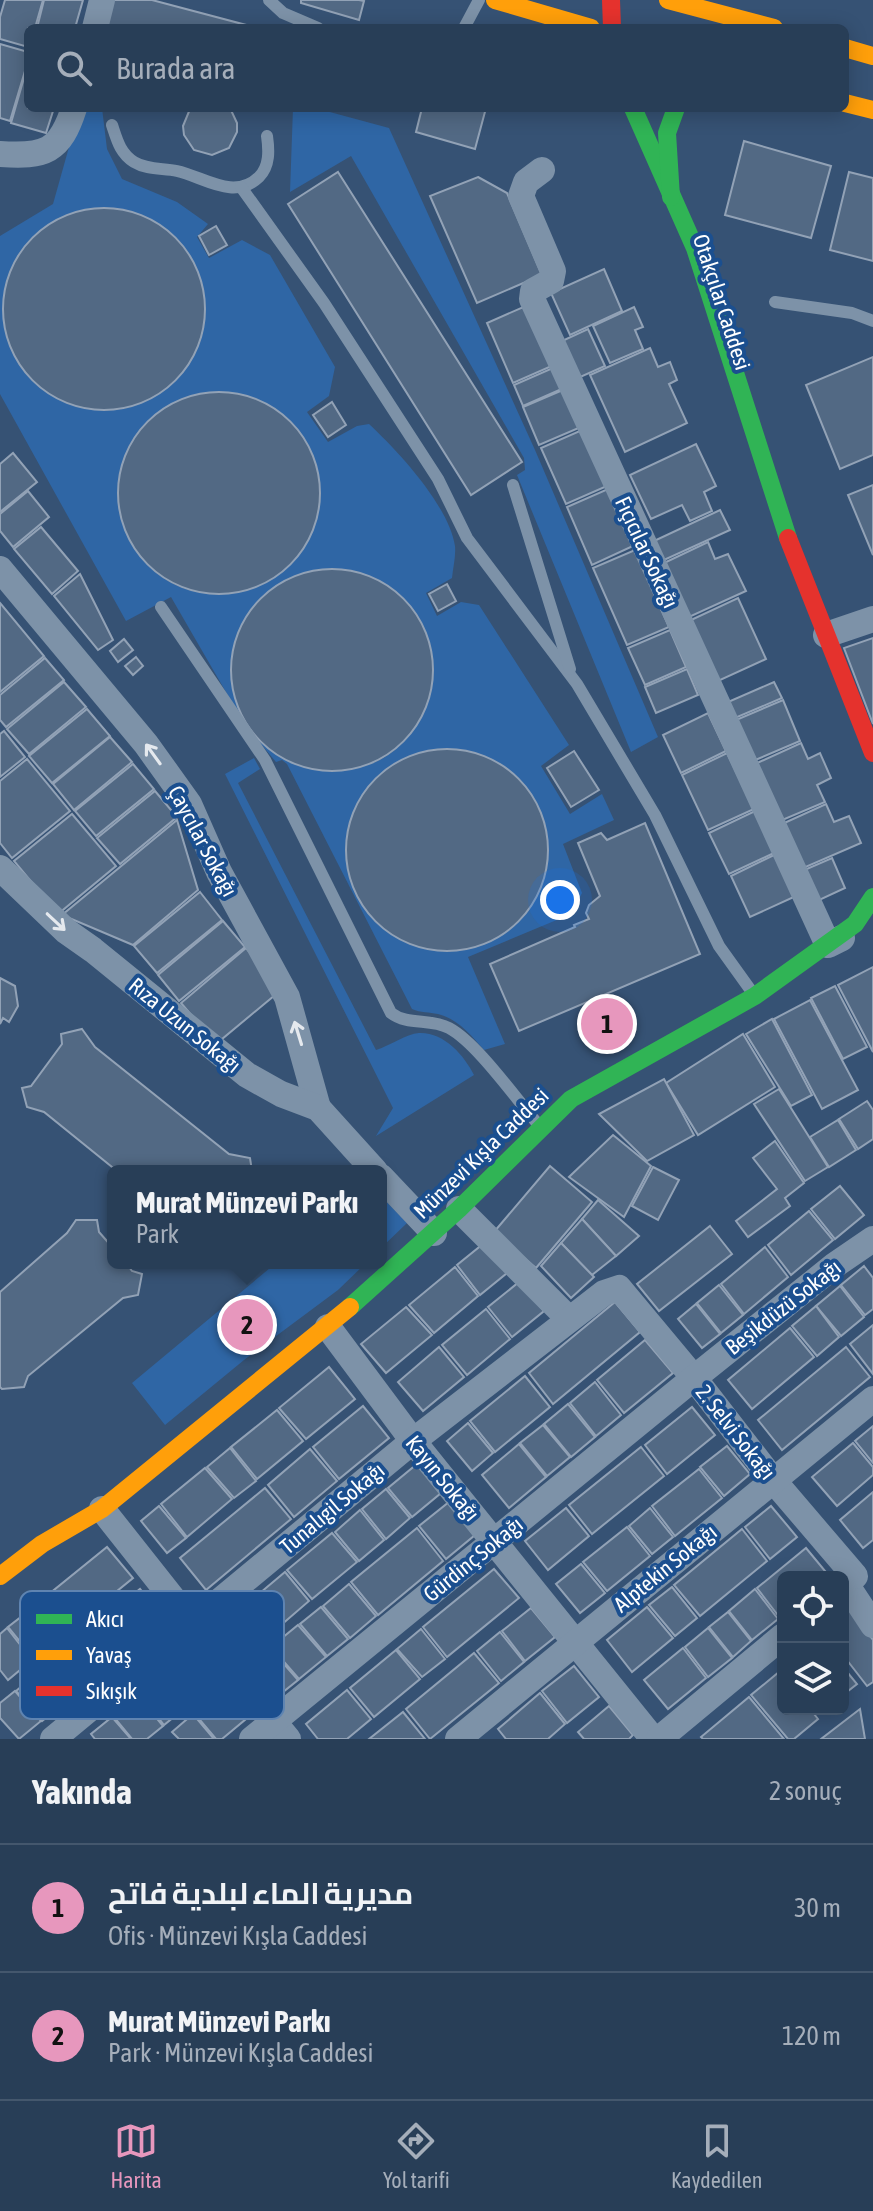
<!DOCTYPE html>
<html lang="tr">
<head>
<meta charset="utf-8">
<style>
  :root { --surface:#283e57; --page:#30455d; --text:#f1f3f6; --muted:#a5aeba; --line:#44576d; --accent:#e797bd }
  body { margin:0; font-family:"Asap Condensed",Cairo,sans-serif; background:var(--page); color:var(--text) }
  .controls { position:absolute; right:24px; bottom:24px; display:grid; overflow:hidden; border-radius:12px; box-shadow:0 4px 20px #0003 }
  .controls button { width:72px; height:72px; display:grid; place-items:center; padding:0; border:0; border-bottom:2px solid var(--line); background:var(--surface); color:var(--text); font:40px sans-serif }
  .you { position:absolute; left:560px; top:900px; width:28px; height:28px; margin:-20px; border:6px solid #fff; border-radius:50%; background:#1a73e8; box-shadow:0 0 0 12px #1a73e833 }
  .badge { display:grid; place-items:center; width:52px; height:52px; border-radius:50%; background:var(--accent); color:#111; font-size:26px; font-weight:700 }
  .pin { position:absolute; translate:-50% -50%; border:4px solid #fff; box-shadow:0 2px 8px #0006 }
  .popup { position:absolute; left:107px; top:1165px; width:280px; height:104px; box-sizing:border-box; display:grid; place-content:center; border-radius:12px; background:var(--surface); filter:drop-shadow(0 2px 6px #0005); font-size:26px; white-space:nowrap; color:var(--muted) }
  .popup b { font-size:30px; color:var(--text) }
  .popup::after { content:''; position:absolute; left:50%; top:100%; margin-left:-16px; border:16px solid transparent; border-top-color:var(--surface) }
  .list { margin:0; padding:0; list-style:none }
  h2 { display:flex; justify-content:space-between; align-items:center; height:104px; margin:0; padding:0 32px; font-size:34px }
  h2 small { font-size:26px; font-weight:400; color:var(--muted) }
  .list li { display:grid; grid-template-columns:52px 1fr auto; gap:24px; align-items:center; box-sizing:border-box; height:128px; padding:0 32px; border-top:2px solid var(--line) }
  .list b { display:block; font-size:30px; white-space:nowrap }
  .list p { margin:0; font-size:26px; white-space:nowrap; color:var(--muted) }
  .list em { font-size:26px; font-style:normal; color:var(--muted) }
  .icon { flex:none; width:44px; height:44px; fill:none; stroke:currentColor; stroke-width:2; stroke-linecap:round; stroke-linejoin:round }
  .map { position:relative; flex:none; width:873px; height:1739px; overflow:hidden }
  .search { position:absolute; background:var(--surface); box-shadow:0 4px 20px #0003; left:24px; right:24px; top:24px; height:88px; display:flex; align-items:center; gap:20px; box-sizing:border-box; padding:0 28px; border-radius:12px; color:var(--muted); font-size:30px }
  .sheet { height:360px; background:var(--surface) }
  nav { display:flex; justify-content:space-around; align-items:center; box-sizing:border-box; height:112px; border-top:2px solid var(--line); background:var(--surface); font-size:22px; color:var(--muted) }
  nav a { display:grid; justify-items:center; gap:4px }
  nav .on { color:var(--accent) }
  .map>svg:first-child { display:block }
  .green { fill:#2f66a5; fill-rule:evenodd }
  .building { fill:#526984; stroke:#92a2b6; stroke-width:2 }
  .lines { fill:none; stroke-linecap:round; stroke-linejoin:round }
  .lane { stroke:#7d92a8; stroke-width:12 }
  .street { stroke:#7d92a8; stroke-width:26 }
  .fast { stroke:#30b455; stroke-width:18 }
  .slow { stroke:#ff9f0a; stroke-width:18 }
  .jam { stroke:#e5322d; stroke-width:18 }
  .oneway { stroke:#e5e9ee }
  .labels { text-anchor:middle; stroke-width:8; stroke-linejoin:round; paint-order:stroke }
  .street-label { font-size:22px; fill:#fff; stroke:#1b4f8f }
  .key { fill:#1b4f8f; stroke:#5f84b1; stroke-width:2 }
  .key-label { font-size:22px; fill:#fff }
</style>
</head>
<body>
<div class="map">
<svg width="873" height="1739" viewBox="0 0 873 1739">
  <rect width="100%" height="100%" fill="#365274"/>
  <g class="green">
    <path d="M80 108H102L107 149 122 179 177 202 208 224 197 237 209 258 242 240 270 255 335 367 329 396 307 412 328 442 357 426 369 424C398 451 449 506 455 546 456 556 453 568 452 578L426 593 437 616 461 602 479 605 569 745 541 766 570 814 602 794 614 820 563 844 582 893 571 914 468 957 505 1044 484 1050C471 1035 458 1019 438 1014 429 1012 421 1013 412 1009L287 764 282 760 276 762 245 725 171 597 126 621 0 394V236L53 204ZM92 210C116 210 140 213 161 228 215 265 216 345 168 386 153 399 133 409 113 410 12 416 0 287 46 228 60 218 76 214 92 210ZM207 393C223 393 239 393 255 399 350 437 333 575 233 592 116 613 61 428 207 393ZM321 570C337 570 353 570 369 577 464 615 445 765 341 770 240 776 191 646 275 587 289 578 305 574 321 570ZM434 750C584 751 574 943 455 950 355 956 305 827 389 768 402 758 418 754 434 750Z"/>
    <path d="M293 108H315L389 128 535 450 658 737 631 752 517 475 525 470 524 458 351 156 290 192Z"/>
    <path d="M254 758 260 769 238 783 376 1050C389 1046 406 1034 419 1033 444 1032 464 1055 474 1075L376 1136 393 1108 225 774Z"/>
    <path d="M381 1196 407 1223 381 1248Z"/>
    <path d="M276 1263H366L338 1290 244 1360 165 1425 132 1383Z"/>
  </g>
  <g class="building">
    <path d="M5 0H43L35 28H28V47L0 39V17Z"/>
    <path d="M44 0H83L75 28H37Z"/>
    <path d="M109 0H152L250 26 249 28H101Z"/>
    <path d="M301 0H359L364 1 359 20 301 3Z"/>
    <path d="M0 44 28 52V61L10 121 0 118Z"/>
    <path d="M28 64V108H54L46 133 11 123Z"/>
    <path d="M230 108 237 123V132L229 148 212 155 194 150 184 135 183 126 190 109Z"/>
    <path d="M422 108H486L475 149 416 132Z"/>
    <path d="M744 141 831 166 811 238 725 215Z"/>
    <path d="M338 172 522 462 471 495 288 204Z"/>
    <path d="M849 172 873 178V261L830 250Z"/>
    <path d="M478 177 507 193 542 275 477 303 430 196Z"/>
    <circle cx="104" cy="309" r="101"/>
    <path d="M216 226 227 245 209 255 199 236Z"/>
    <path d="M604 269 622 311 570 335 551 293Z"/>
    <path d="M528 305 554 365 513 383 487 323Z"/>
    <path d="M634 307 643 327 635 330 643 349 610 363 593 326Z"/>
    <path d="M588 329 605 366 578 378 562 341Z"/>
    <path d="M650 348 658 367 670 362 677 380 669 384 687 423 625 452 590 375Z"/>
    <path d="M873 357V455L840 469 806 385Z"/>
    <path d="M555 367 564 388 523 406 514 385Z"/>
    <path d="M565 389 581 427 539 445 523 407Z"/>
    <circle cx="219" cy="493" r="101"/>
    <path d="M332 402 346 425 328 437 313 415Z"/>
    <path d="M582 430 607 486 566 504 541 448Z"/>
    <path d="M696 444 716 486 704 492 712 511 690 521 682 505 651 519 630 475Z"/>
    <path d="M13 453 37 482 0 512V464Z"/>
    <path d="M873 485V555L848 495Z"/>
    <path d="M608 489 633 546 592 565 567 507Z"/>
    <path d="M28 491 49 517 13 547 0 531V514Z"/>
    <path d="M720 510 730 530 664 560 654 541Z"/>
    <path d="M41 527 78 571 52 594 14 549Z"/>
    <path d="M708 542 715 559 728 554 746 591 689 617 664 563Z"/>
    <path d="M635 550 669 627 627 645 593 568Z"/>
    <circle cx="332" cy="670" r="101"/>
    <path d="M80 574 113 640 98 650 54 596Z"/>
    <path d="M447 584 456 601 438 611 429 594Z"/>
    <path d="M738 598 766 659 718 681 691 620Z"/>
    <path d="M0 603 44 656 0 692Z"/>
    <path d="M670 630 686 667 645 685 628 648Z"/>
    <path d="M873 638V724L844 648Z"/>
    <path d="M124 639 133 650 118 662 110 651Z"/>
    <path d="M136 657 143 666 133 675 125 666Z"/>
    <path d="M45 658 64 680 6 727 0 720V695Z"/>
    <path d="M687 669 698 695 656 713 645 687Z"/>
    <path d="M64 682 86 707 29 754 7 729Z"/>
    <path d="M774 682 782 698 735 718 728 702Z"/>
    <path d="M783 700 800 741 753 761 736 720Z"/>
    <path d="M87 709 110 736 52 783 29 756Z"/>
    <path d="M708 713 726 751 681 773 663 735Z"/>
    <path d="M4 731 25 757 0 777V734Z"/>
    <path d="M110 737 132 762 74 810 53 784Z"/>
    <path d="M801 743 808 759 820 753 831 778 817 785 825 802 780 821 755 764Z"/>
    <circle cx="447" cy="850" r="101"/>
    <path d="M574 751 599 790 571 807 547 768Z"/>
    <path d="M727 753 754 809 708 830 682 775Z"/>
    <path d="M27 759 70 811 12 858 0 843V781Z"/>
    <path d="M133 764 154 789 96 836 75 811Z"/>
    <path d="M155 791 177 817 120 864 97 838Z"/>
    <path d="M826 804 834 822 849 816 861 843 801 869 782 824Z"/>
    <path d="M755 811 774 853 729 874 709 833Z"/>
    <path d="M72 814 116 866 58 914 14 861Z"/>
    <path d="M177 820 198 890 133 945 62 915Z"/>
    <path d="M645 823 700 954 519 1031 490 964 575 927 574 925 589 919 586 913 589 905 600 896 578 843 601 833 607 840Z"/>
    <path d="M776 854 796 896 750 917 731 876Z"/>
    <path d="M832 858 845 888 815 902 802 871Z"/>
    <path d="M200 892 222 920 157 973 134 946Z"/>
    <path d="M223 921 245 947 179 1001 158 975Z"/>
    <path d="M246 948 281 990 216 1044 181 1003Z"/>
    <path d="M873 967V1052L838 985Z"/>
    <path d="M0 978 15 986 18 1006 9 1022 3 1018 0 1024Z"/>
    <path d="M835 986 867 1047 843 1059 811 998Z"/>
    <path d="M810 1000 858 1090 822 1109 774 1019Z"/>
    <path d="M772 1019 812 1095 791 1106 746 1034Z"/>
    <path d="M82 1029 95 1047 229 1154 250 1158 252 1171H117L44 1112 27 1107 22 1088 31 1086 62 1044 61 1034Z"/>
    <path d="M743 1034 775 1087 698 1135 666 1083Z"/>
    <path d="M664 1079 694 1135 647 1161 599 1114Z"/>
    <path d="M779 1089 828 1167 805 1181 754 1104Z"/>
    <path d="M867 1101 873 1110V1139L858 1149 839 1119Z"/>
    <path d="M838 1120 856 1150 829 1167 810 1137Z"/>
    <path d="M613 1135 651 1166 624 1217 569 1177Z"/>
    <path d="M775 1141 804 1183 785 1198 790 1206 748 1237 736 1221 777 1189 753 1158Z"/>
    <path d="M550 1166 592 1202 536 1268 494 1232Z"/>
    <path d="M653 1167 679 1180 658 1220 632 1206Z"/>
    <path d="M840 1186 864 1215 835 1239 811 1209Z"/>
    <path d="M598 1200 639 1236 616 1256 582 1219Z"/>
    <path d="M809 1211 833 1240 791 1275 768 1245Z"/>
    <path d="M582 1219 616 1256 592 1275 561 1243Z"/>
    <path d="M76 1220H97L99 1232 113 1248V1263H126L132 1271 142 1274 138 1295 123 1298 28 1376 24 1387 2 1389 0 1387V1292L67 1233Z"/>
    <path d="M710 1226 732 1254 659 1311 637 1284Z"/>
    <path d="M561 1243 594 1277 571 1298 541 1266Z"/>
    <path d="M483 1244 507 1273 480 1295 457 1265Z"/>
    <path d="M765 1247 788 1277 744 1314 721 1284Z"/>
    <path d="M864 1266 873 1278V1309L865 1315 841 1285Z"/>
    <path d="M455 1267 478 1296 434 1333 409 1305Z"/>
    <path d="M519 1282 544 1311 512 1337 488 1307Z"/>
    <path d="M719 1285 743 1315 721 1333 697 1303Z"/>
    <path d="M840 1286 864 1317 841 1336 816 1306Z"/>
    <path d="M615 1302 640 1332 553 1404 529 1373Z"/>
    <path d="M696 1304 720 1334 702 1348 678 1319Z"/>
    <path d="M816 1306 839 1337 817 1356 792 1326Z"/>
    <path d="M406 1307 432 1335 386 1373 361 1344Z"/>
    <path d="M486 1309 510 1339 467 1375 442 1345Z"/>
    <path d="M873 1325V1374L850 1344Z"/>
    <path d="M790 1328 814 1357 752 1409 728 1380Z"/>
    <path d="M645 1340 673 1373 624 1413 597 1380Z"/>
    <path d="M439 1347 464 1377 423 1411 398 1382Z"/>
    <path d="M846 1347 870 1377 782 1450 758 1420Z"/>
    <path d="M329 1367 355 1399 306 1439 279 1408Z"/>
    <path d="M525 1376 550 1407 495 1452 470 1421Z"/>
    <path d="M595 1382 621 1415 596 1436 570 1403Z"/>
    <path d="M568 1404 595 1437 571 1457 544 1424Z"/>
    <path d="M363 1406 389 1438 339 1479 313 1447Z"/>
    <path d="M692 1407 715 1435 667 1474 645 1445Z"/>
    <path d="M277 1410 303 1441 257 1479 231 1447Z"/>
    <path d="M468 1423 493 1453 472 1471 447 1441Z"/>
    <path d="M543 1425 570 1457 547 1476 520 1443Z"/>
    <path d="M873 1426V1463L855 1441Z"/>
    <path d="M853 1443 873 1467V1475L837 1506 812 1477Z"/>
    <path d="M519 1444 546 1477 509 1508 482 1475Z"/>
    <path d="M727 1446 750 1474 724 1496 700 1467Z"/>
    <path d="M641 1447 664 1476 592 1534 569 1505Z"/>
    <path d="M230 1448 256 1481 234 1498 207 1467Z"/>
    <path d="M310 1449 337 1481 294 1517 268 1485Z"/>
    <path d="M417 1464 441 1493 412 1517 388 1488Z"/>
    <path d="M205 1468 232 1499 187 1537 161 1504Z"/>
    <path d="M699 1469 722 1498 675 1536 652 1506Z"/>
    <path d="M265 1488 291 1519 206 1590 180 1558Z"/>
    <path d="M386 1489 410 1518 386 1539 362 1509Z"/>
    <path d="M873 1492V1540L863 1548 840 1520Z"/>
    <path d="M449 1502 475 1535 446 1559 419 1526Z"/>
    <path d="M159 1506 186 1538 167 1553 141 1521Z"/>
    <path d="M771 1506 797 1537 770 1559 745 1527Z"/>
    <path d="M566 1508 589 1536 548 1570 525 1541Z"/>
    <path d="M650 1508 673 1537 652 1554 629 1526Z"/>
    <path d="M360 1510 384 1540 359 1561 335 1532Z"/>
    <path d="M627 1527 650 1556 607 1591 583 1562Z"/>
    <path d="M417 1528 443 1561 378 1615 351 1582Z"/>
    <path d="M742 1529 767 1561 700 1616 674 1585Z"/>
    <path d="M332 1533 357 1562 312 1599 287 1570Z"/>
    <path d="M107 1547 133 1578 58 1639 33 1607Z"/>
    <path d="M806 1548 830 1577H783V1616L780 1618 757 1588Z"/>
    <path d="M581 1564 605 1593 580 1613 556 1584Z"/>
    <path d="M494 1569 519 1598 447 1657 423 1627Z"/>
    <path d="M285 1572 309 1601 266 1638 241 1609Z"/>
    <path d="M349 1584 376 1616 350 1638 323 1606Z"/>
    <path d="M672 1587 697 1618 675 1636 649 1605Z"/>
    <path d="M140 1589 165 1620 91 1680 66 1649Z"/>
    <path d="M755 1589 778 1619 752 1640 729 1611Z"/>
    <path d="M321 1607 348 1639 327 1656 300 1624Z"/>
    <path d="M647 1607 673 1638 632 1672 607 1640Z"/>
    <path d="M531 1608 555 1637 525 1661 502 1631Z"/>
    <path d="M30 1610 56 1641 34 1659 8 1627Z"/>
    <path d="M239 1610 264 1639 242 1657 218 1628Z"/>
    <path d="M850 1610 873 1640V1682L867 1686 843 1655V1616Z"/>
    <path d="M728 1612 751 1641 733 1657 709 1627Z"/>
    <path d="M298 1625 326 1657 299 1679 271 1647Z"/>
    <path d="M7 1628 32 1660 8 1680 0 1670V1634Z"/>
    <path d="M708 1628 732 1658 708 1677 685 1647Z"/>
    <path d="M421 1629 445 1659 422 1677 397 1649Z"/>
    <path d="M500 1632 524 1662 501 1681 477 1651Z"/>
    <path d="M270 1648 298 1680 273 1700 247 1668Z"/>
    <path d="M683 1648 706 1678 668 1709 644 1680Z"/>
    <path d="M396 1650 420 1679 374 1717 350 1688Z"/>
    <path d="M63 1651 89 1682 65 1701 39 1670Z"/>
    <path d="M190 1652 215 1682 187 1706 162 1676Z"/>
    <path d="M474 1653 499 1683 430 1739 406 1709Z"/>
    <path d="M574 1666 599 1697 567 1723 542 1691Z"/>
    <path d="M843 1667 857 1684 843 1695Z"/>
    <path d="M39 1671 65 1702 42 1721 16 1691Z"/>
    <path d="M779 1672 783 1677V1709H810L818 1719 794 1739H788L751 1695Z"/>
    <path d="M161 1677 186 1707 164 1725 140 1694Z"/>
    <path d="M222 1690 246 1719 222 1739H216L194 1713Z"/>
    <path d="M347 1690 371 1719 347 1739H318L306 1724Z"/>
    <path d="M15 1691 41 1721 19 1739 0 1718V1703Z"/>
    <path d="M540 1693 565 1724 548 1739H506L498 1729Z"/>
    <path d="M138 1695 163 1726 147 1739H132L113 1716Z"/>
    <path d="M749 1697 784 1739H703L701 1737Z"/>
    <path d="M609 1706 633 1735 629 1739H584L578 1732Z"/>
    <path d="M860 1709 865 1739H821Z"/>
    <path d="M403 1712 425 1739H369Z"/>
    <path d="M193 1714 214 1739H179L172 1732Z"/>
    <path d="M112 1717 131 1739H95L91 1734Z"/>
  </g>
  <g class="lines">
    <g class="lane">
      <path d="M269 0 283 13 318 28"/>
      <path d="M464 28 479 0"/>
      <path d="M112 125C117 140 120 153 134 162 147 170 163 168 177 171 204 177 234 201 259 177 270 166 269 150 267 136"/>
      <path d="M241 187 324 303 438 479 467 538 577 684 655 815 719 946 752 992"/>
      <path d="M775 302 852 313 873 321"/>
      <path d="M513 485 570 669"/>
      <path d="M161 607 265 760 391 1013C408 1026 430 1018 449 1028 477 1043 516 1099 538 1124"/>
    </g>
    <g class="street">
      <path d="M95 28 102 0"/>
      <path d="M0 154C45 157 60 152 74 108"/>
      <path d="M542 170 526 182 521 196 553 271 551 281 533 291 532 299 828 945 842 938"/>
      <path d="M0 569 146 744 189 804 219 872 287 997 318 1108"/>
      <path d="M826 635 873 619"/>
      <path d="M0 868 66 931 93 950 247 1075 281 1094 318 1108 375 1171"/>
      <path d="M381 1177 434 1233"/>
      <path d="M459 1209 569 1319"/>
      <path d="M328 1327 413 1441 653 1739"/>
      <path d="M102 1509 193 1624 288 1739"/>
      <path d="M846 1584 873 1625"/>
      <path d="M53 1739 413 1441 604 1293 619 1288 694 1378 773 1480 855 1576"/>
      <path d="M252 1739 694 1378 835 1265 873 1239"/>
      <path d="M458 1739 873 1399"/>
      <path d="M659 1739 783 1636"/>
    </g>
    <g class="fast">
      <path d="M633 108 695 248 788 538"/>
      <path d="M671 197 667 133 676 108"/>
      <path d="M350 1307 459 1209 571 1099 755 996 855 924 873 897"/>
    </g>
    <g class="slow">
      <path d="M495 0 591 28"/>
      <path d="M668 0 774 28"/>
      <path d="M845 48 873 56"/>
      <path d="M845 103 873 110"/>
      <path d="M0 1576 42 1544 102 1509 350 1307"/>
    </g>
    <g class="jam">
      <path d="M611 0 612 28"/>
      <path d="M788 538 873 753"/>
    </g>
  </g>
  <defs><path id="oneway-shaft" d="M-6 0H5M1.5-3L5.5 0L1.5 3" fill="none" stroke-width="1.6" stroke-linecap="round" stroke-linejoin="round" transform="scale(2)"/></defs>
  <g class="oneway">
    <use href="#oneway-shaft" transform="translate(153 754) rotate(-126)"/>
    <use href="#oneway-shaft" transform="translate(56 922) rotate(43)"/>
    <use href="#oneway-shaft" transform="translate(298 1033) rotate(-107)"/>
  </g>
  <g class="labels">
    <g class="street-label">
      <text transform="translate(722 302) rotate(72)" y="8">Otakçılar Caddesi</text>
      <text transform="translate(647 552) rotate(65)" y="8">Fıçıcılar Sokağı</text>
      <text transform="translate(203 841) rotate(62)" y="8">Çaycılar Sokağı</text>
      <text transform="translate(185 1025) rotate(39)" y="8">Rıza Uzun Sokağı</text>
      <text transform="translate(481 1153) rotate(-44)" y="8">Münzevi Kışla Caddesi</text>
      <text transform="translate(783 1307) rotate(-38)" y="8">Beşikdüzü Sokağı</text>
      <text transform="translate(736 1432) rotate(52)" y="8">2. Selvi Sokağı</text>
      <text transform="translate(443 1478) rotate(51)" y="8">Kayın Sokağı</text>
      <text transform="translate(332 1508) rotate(-40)" y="8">Tunalıgil Sokağı</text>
      <text transform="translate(473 1559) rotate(-39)" y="8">Gürdinç Sokağı</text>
      <text transform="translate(665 1568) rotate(-39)" y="8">Alptekin Sokağı</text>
    </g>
  </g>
  <rect x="20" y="1591" width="264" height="128" rx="12" class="key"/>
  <rect x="36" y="1614" width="36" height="10" fill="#30b455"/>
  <rect x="36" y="1650" width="36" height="10" fill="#ff9f0a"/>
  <rect x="36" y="1686" width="36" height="10" fill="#e5322d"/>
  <g class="key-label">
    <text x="86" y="1627">Akıcı</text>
    <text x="86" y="1663">Yavaş</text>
    <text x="86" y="1699">Sıkışık</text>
  </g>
</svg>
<div class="controls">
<button><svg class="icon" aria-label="locate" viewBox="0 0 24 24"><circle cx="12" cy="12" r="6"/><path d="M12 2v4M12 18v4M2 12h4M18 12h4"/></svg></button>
<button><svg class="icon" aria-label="layers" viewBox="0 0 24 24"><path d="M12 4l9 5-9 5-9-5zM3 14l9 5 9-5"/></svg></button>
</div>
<div class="you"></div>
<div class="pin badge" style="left:607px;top:1024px">1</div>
<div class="pin badge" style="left:247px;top:1325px">2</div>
<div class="popup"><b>Murat Münzevi Parkı</b>Park</div>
<div class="search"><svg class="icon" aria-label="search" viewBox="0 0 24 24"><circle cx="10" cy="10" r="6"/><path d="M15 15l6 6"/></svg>Burada ara</div>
</div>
<section class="sheet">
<h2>Yakında<small>2 sonuç</small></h2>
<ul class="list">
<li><span class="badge">1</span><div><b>مديرية الماء لبلدية فاتح</b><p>Ofis · Münzevi Kışla Caddesi</p></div><em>30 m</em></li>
<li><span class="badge">2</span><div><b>Murat Münzevi Parkı</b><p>Park · Münzevi Kışla Caddesi</p></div><em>120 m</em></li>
</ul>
</section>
<nav>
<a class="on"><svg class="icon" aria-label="map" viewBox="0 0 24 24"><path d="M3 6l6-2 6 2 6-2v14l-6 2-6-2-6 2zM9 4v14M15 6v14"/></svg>Harita</a>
<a><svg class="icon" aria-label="directions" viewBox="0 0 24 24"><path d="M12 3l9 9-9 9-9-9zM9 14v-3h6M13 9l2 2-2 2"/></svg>Yol tarifi</a>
<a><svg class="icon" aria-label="saved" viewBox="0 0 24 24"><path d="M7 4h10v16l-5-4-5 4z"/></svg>Kaydedilen</a>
</nav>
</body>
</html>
